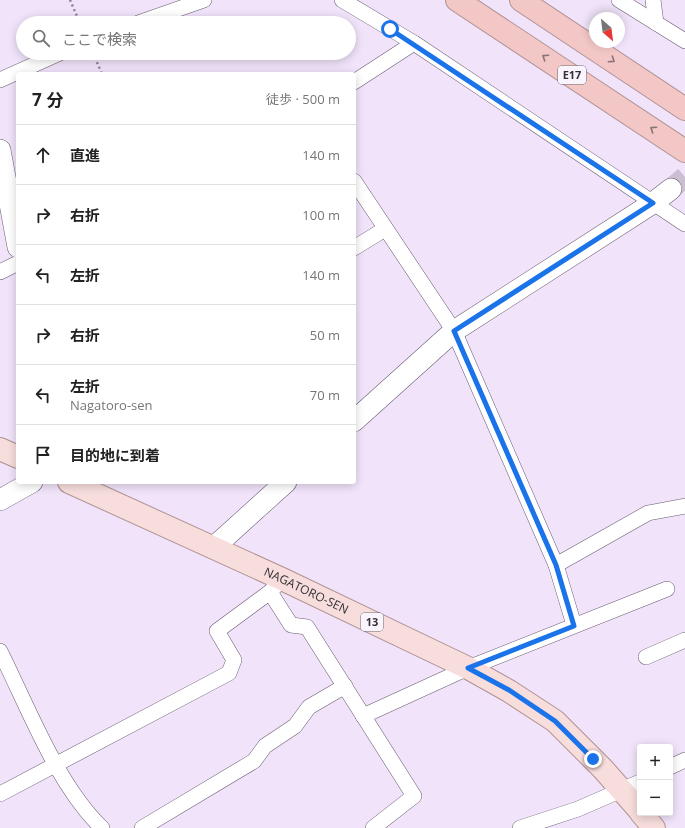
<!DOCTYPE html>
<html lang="ja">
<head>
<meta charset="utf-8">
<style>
  :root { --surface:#fff; --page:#f6f6f6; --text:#222; --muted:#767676; --line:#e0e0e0 }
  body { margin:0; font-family:"Open Sans","Noto Sans JP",sans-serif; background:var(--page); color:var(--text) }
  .controls { position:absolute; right:12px; bottom:12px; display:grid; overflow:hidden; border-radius:4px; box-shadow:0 2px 10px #0003 }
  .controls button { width:36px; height:36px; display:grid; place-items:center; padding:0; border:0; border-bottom:1px solid var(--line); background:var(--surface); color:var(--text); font:20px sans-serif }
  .compass { position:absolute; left:589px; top:12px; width:36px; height:36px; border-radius:50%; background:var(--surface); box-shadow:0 2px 10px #0003; rotate:152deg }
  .stop { position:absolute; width:12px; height:12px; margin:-9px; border:3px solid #1a73e8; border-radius:50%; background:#fff }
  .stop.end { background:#1a73e8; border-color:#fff; box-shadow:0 1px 4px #0008 }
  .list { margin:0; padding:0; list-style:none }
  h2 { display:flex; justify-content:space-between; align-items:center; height:52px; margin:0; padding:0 16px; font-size:17px }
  h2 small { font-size:13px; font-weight:400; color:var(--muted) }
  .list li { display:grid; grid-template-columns:26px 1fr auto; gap:12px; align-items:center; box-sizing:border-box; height:60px; padding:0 16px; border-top:1px solid var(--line) }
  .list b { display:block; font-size:15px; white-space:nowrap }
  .list p { margin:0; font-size:13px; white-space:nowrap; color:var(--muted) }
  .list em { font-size:13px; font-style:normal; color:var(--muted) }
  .icon { flex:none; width:22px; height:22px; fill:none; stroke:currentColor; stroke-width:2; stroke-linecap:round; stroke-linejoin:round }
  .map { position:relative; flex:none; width:685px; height:828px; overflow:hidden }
  .search { position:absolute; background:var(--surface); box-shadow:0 2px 10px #0003; left:16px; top:16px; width:340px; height:44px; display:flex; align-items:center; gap:10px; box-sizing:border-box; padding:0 14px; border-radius:22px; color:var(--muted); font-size:15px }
  .panel { position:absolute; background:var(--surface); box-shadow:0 2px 10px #0003; left:16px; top:72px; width:340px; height:412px; border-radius:4px }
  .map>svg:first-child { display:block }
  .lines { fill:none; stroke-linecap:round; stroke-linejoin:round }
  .secondary-tunnel { stroke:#cbbfd3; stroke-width:21; stroke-dasharray:21 10; stroke-linecap:butt }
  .street-casing { stroke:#685c70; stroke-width:16 }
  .secondary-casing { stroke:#685c70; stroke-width:22 }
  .primary-casing { stroke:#b09294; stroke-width:24 }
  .highway-casing { stroke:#b09294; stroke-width:24 }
  .path { stroke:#8c8392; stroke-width:2.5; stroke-dasharray:2 3; stroke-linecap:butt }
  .street { stroke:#fff; stroke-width:15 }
  .secondary { stroke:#fff; stroke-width:21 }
  .primary { stroke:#f7dddc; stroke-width:22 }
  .highway { stroke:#f2c7c5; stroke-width:22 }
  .oneway { stroke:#8a7477 }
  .route { stroke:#1a73e8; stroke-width:5 }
  .labels { text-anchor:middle; stroke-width:4; stroke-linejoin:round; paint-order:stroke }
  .shield { fill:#f9f4fd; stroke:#706b73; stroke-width:1 }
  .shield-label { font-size:11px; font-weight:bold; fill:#353038 }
  .street-label { font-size:12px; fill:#353038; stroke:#f9f4fd }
</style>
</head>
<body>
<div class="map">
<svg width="685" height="828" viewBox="0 0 685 828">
  <rect width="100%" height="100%" fill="#f0e3fa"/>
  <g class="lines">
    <path class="secondary-tunnel" d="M671 189 685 177"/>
    <defs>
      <g id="street">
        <path d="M342 0 414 43 685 224"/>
        <path d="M619 0 685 41"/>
        <path d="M653 0 656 23"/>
        <path d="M138 23 204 0"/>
        <path d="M0 80 60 53"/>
        <path d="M354 82 414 43"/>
        <path d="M354 181 454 331 556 565 648 513 685 506"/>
        <path d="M354 248 385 229"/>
        <path d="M0 272 18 263"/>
        <path d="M556 565 574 625"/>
        <path d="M270 592 291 625 307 627 414 796 373 828"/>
        <path d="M0 651C28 707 57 785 102 828"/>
        <path d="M646 657 685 640"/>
        <path d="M363 716 468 668 667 589"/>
        <path d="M670 767 685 760"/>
        <path d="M0 794 229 673 234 660 217 631 270 592 282 579"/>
        <path d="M142 828 254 761 265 746 295 726 309 707 345 686"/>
        <path d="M520 828 578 809 640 782"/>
      </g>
      <g id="secondary">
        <path d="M0 150 18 247"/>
        <path d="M354 421 454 331 653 203 671 189"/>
        <path d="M0 500 32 482"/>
        <path d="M213 548 286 482"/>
      </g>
      <g id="primary">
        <path d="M0 449 18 457"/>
        <path id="s1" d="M69 482 282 579 468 668 509 691 555 721 603 769 640 811"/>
        <path d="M641 813 654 828"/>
      </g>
      <g id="highway">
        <path d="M457 0 685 151"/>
        <path d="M521 0 685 109"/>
      </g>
    </defs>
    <use href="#street" class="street-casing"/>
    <use href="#secondary" class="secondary-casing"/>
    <use href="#primary" class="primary-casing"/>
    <use href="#highway" class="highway-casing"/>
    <g class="path">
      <path d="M70 0 80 23"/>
      <path d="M93 53 102 74"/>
    </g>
    <use href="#street" class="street"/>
    <use href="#secondary" class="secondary"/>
    <use href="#primary" class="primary"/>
    <use href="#highway" class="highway"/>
  </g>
  <defs><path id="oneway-chevron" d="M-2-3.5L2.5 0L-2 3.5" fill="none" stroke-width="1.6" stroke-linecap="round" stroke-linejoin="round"/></defs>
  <g class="oneway">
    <use href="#oneway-chevron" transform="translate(545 57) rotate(-146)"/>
    <use href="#oneway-chevron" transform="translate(612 60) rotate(34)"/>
    <use href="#oneway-chevron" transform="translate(653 129) rotate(-146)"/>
  </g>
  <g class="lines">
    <path class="route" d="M390 29 653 203 454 331 556 565 574 626 468 668 509 690 555 721 593 759"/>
  </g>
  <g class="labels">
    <g class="shield">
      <rect x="558" y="66" width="28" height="18" rx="3"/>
      <rect x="361" y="613" width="22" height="18" rx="3"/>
    </g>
    <g class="shield-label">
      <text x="572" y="79">E17</text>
      <text x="372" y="626">13</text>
    </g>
    <g class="street-label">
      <text dy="4" stroke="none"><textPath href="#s1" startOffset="261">NAGATORO-SEN</textPath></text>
    </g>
  </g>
</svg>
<div class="controls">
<button>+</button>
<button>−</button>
</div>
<svg class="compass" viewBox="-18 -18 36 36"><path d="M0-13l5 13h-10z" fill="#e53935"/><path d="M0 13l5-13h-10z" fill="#767676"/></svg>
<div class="stop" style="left:390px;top:29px"></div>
<div class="stop end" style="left:593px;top:759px"></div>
<div class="search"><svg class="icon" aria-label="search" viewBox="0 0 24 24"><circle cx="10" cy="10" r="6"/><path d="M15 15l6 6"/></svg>ここで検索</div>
<section class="panel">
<h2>7 分<small>徒歩 · 500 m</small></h2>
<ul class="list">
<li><svg class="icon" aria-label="ahead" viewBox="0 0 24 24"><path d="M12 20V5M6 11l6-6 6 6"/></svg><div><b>直進</b></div><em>140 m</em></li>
<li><svg class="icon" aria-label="right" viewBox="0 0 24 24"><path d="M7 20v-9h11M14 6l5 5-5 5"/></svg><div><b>右折</b></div><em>100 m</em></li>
<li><svg class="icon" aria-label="left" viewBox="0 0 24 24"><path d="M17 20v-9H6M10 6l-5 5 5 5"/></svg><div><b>左折</b></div><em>140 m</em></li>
<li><svg class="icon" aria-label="right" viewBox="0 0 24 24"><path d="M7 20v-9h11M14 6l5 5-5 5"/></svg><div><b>右折</b></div><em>50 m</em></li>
<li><svg class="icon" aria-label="left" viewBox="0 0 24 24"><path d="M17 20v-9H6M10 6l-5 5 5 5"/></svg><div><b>左折</b><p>Nagatoro-sen</p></div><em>70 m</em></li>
<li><svg class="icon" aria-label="arrive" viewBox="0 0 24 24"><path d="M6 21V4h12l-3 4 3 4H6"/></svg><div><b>目的地に到着</b></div></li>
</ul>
</section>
</div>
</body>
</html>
